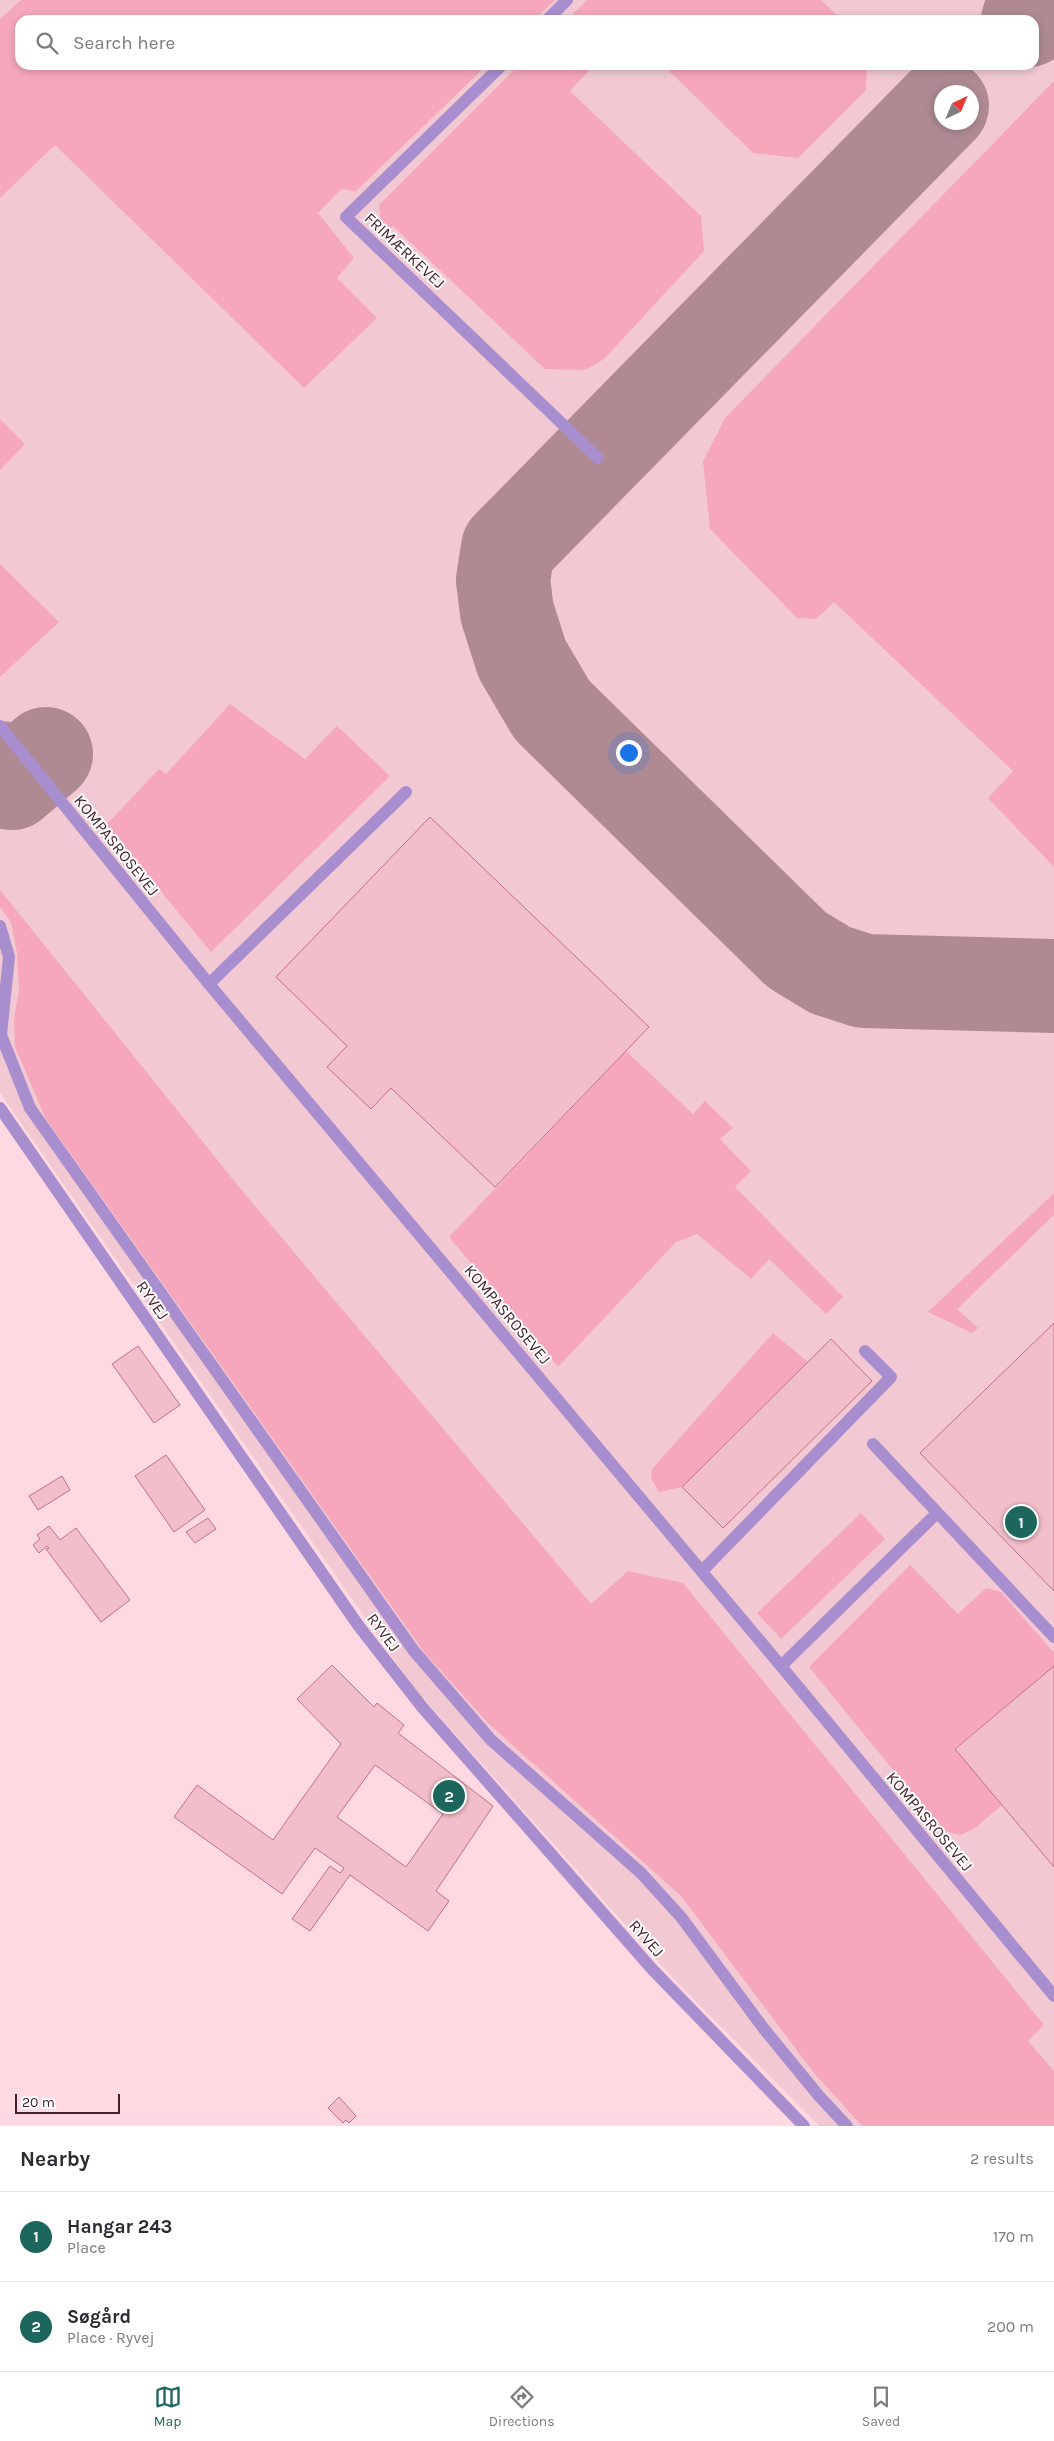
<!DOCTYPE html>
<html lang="en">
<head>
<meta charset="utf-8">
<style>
  :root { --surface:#fff; --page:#f7f7f7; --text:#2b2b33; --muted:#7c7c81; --line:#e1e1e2; --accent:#1d665d }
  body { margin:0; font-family:Karla,sans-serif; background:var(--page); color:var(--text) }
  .compass { position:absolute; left:934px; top:85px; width:45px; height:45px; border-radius:50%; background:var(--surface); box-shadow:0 2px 8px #0003; rotate:44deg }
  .scale { position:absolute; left:15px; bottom:12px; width:105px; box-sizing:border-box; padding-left:5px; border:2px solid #421f29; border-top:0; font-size:14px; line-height:18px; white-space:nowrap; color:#421f29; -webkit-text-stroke:4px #fff; paint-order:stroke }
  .you { position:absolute; left:628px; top:752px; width:18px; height:18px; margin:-12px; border:4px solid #fff; border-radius:50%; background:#1a73e8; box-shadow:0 0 0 8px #1a73e833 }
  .badge { display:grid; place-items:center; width:32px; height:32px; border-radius:50%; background:var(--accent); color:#fff; font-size:16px; font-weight:700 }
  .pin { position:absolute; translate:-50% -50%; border:2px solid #fff; box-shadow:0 1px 5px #0006 }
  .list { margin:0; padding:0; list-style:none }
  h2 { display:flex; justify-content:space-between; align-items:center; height:65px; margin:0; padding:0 20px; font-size:21px }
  h2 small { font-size:16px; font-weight:400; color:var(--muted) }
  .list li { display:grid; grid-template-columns:32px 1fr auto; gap:15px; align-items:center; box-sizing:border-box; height:90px; padding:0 20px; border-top:1px solid var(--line) }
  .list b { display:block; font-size:19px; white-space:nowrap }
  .list p { margin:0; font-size:16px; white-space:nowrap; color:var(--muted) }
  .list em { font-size:16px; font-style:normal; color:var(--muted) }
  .icon { flex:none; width:28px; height:28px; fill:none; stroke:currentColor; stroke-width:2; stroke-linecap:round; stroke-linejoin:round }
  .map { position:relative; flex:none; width:1054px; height:2126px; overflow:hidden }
  .search { position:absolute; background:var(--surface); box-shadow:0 2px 8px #0003; left:15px; right:15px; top:15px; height:55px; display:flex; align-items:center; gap:12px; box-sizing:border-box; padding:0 18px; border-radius:15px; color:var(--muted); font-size:19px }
  .sheet { height:245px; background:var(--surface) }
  nav { display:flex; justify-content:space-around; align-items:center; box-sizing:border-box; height:70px; border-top:1px solid var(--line); background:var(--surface); font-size:14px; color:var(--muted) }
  nav a { display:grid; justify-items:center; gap:2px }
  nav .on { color:var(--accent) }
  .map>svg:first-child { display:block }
  .built { fill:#f2c9d2; fill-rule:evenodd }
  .grass { fill:#f6a7bb }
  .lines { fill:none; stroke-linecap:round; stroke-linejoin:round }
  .taxiway { stroke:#af8a93; stroke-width:94 }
  .building { fill:#f2beca; stroke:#c36f87; fill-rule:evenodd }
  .lane { stroke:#a88ece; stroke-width:12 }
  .street { stroke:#a88ece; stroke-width:12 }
  .labels { text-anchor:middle; stroke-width:4; stroke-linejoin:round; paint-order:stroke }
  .street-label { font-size:16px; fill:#421f29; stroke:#fff }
</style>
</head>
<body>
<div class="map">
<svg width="1054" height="2126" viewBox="0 0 1054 2126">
  <rect width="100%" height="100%" fill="#ffd9e1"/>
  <path class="built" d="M0 0H1054V2126H819L672 1977 414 1688 0 1093ZM20 20H1034V65H20ZM942 92H972V122H942Z"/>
  <g class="grass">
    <path d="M21 0H555L534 20H20V65H487L356 191 341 189 318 213 354 258 337 278 377 318 304 388 55 145 0 198V19Z"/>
    <path d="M587 0H821L842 20H580L573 14Z"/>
    <path d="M519 65H594L570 91 701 216 704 251 604 359 585 370 545 369 393 226 382 235 379 205Z"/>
    <path d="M663 65H867L866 90 798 158 753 153Z"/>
    <path d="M1054 81V867L988 798 1013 771 834 602 816 619 797 618 710 529 703 461 725 418Z"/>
    <path d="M0 419 25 444 0 470Z"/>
    <path d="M0 564 59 622 0 677Z"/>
    <path d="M230 704 305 759 337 726 390 776 211 952 106 825 159 769 166 774Z"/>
    <path d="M0 890 244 1193 591 1604 628 1571 683 1583 1044 2025 1028 2041 1054 2071V2126H862L814 2073 681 1896 488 1723 424 1652 46 1119 15 1047 14 1020 19 989 17 953 11 922 0 907Z"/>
    <path d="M626 1051 693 1114 705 1101 733 1128 720 1139 751 1171 735 1187 843 1297 826 1314 769 1259 751 1279 697 1234 676 1242 558 1367 449 1237Z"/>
    <path d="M1054 1193V1215L957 1309 978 1328 972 1333 928 1312Z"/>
    <path d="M773 1333 808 1362 682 1487 659 1492 651 1478 652 1469Z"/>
    <path d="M861 1513 885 1539 781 1639 757 1613Z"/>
    <path d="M910 1565 958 1614 986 1588 1001 1592 1054 1653V1666L955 1748 1002 1805 975 1828 961 1835 943 1831 809 1667Z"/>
  </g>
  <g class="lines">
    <g class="taxiway">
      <path d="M1028 20 1047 0"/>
      <path d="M942 106 508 548 503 580 507 612 522 659 552 710 797 950 830 970 864 981 1054 986"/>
      <path d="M0 768 12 783 46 754"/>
    </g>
  </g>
  <g class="building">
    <path d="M430 817 649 1027 495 1187 391 1088 371 1109 327 1067 347 1046 276 977Z"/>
    <path d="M1054 1323V1591L920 1453Z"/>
    <path d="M831 1339 872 1381 723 1528 682 1487Z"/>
    <path d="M138 1346 180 1405 154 1423 112 1364Z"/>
    <path d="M166 1455 205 1510 174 1532 135 1476Z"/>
    <path d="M62 1476 70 1490 38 1510 29 1496Z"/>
    <path d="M208 1518 216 1529 195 1543 186 1532Z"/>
    <path d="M49 1526 60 1540 76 1528 130 1600 101 1622 46 1549 49 1548 47 1546 39 1553 33 1545 40 1539 37 1535Z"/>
    <path d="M332 1665 374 1707 377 1703 404 1725 398 1733 493 1806 436 1891 449 1901 428 1931 350 1875 310 1931 292 1919 330 1866 340 1873 344 1868 315 1848 282 1894 174 1817 197 1785 273 1840 341 1744 297 1699ZM375 1765 443 1814 406 1867 337 1817Z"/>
    <path d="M1054 1666V1867L955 1749Z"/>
    <path d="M339 2097 356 2116 349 2123 346 2120 343 2123 328 2108Z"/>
  </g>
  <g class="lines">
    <g class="lane">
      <path d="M547 20 567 0"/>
      <path d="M502 65 346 217 598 458"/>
      <path d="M0 726 209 984"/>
      <path d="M406 792 209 984 781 1666"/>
      <path d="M0 926 9 957 1 1035 30 1108 414 1651 491 1740 641 1873 681 1917 764 2029 819 2096 847 2126"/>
      <path d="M873 1444 1054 1637"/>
      <path d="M937 1513 781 1666 1054 1996"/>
      <path d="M702 1571 891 1377 865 1351"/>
    </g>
    <path class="street" d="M0 1108 358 1625 422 1707 652 1969 804 2126"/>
  </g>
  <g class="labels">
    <g class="street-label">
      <text transform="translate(405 250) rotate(43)" y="6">FRIMÆRKEVEJ</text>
      <text transform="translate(117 845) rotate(51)" y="6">KOMPASROSEVEJ</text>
      <text transform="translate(153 1300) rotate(55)" y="6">RYVEJ</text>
      <text transform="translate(508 1314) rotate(50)" y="6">KOMPASROSEVEJ</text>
      <text transform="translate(384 1632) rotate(53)" y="6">RYVEJ</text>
      <text transform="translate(930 1821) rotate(50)" y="6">KOMPASROSEVEJ</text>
      <text transform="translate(647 1938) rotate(49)" y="6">RYVEJ</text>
    </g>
  </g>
</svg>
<svg class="compass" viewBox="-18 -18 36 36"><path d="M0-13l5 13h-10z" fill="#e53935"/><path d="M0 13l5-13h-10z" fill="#7c7c81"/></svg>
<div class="scale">20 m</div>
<div class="you"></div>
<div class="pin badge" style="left:1021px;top:1522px">1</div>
<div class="pin badge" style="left:449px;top:1796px">2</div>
<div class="search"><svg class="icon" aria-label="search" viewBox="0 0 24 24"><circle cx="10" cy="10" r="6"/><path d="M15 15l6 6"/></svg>Search here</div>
</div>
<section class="sheet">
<h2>Nearby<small>2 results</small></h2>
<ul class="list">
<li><span class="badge">1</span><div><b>Hangar 243</b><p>Place</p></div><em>170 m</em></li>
<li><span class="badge">2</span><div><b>Søgård</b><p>Place · Ryvej</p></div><em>200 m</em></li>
</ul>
</section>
<nav>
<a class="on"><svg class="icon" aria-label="map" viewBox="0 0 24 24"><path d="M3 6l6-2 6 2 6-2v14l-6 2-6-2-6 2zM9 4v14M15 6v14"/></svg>Map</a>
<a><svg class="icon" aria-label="directions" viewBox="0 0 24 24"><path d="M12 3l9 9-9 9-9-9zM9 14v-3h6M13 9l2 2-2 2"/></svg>Directions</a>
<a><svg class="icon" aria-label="saved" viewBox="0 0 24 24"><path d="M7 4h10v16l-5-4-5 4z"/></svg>Saved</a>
</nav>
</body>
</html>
